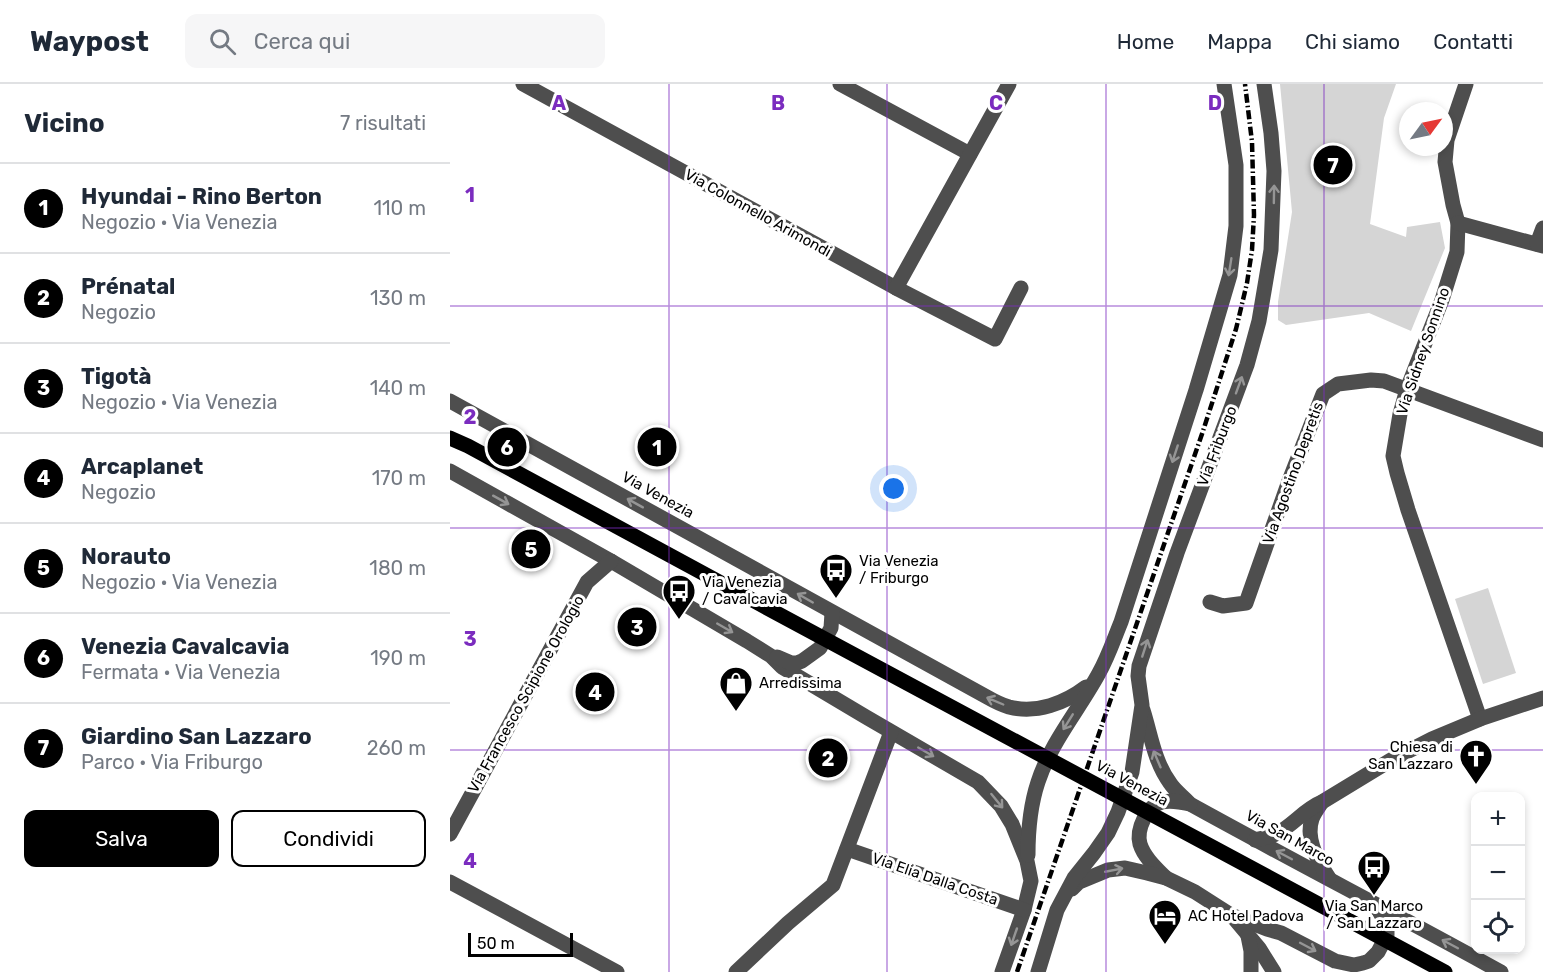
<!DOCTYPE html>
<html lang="it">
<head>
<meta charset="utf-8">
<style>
  :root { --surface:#fff; --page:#f6f6f7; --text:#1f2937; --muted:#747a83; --line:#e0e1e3; --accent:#000 }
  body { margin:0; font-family:Rubik,sans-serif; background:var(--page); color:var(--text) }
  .controls { position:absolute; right:18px; bottom:18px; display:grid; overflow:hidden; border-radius:12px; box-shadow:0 3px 9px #0003 }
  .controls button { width:54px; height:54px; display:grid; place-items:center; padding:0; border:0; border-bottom:2px solid var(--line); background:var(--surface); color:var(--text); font:30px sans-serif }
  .compass { position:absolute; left:949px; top:18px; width:54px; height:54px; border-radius:50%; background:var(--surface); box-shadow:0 3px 9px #0003; rotate:57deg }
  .scale { position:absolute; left:18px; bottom:15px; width:105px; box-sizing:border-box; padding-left:6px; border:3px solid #000; border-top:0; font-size:16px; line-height:21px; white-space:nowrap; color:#000; -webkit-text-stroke:4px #fff; paint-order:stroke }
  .you { position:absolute; left:444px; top:405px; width:21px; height:21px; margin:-15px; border:4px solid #fff; border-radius:50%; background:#1a73e8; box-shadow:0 0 0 9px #1a73e833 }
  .badge { display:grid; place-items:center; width:39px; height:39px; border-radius:50%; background:var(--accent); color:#fff; font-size:20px; font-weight:700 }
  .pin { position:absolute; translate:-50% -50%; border:3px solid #fff; box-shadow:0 2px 6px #0006 }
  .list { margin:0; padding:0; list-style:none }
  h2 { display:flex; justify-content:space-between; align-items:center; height:78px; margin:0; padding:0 24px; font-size:26px }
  h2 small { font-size:20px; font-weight:400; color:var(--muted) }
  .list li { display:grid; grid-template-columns:39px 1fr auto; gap:18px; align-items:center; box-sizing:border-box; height:90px; padding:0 24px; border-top:2px solid var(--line) }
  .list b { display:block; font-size:22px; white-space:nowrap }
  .list p { margin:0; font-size:20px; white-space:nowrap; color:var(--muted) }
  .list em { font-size:20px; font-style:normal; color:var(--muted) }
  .actions { display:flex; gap:12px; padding:18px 24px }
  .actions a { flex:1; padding:14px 0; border:2px solid var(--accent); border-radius:12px; text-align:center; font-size:21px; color:var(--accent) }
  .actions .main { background:var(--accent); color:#fff }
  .icon { flex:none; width:33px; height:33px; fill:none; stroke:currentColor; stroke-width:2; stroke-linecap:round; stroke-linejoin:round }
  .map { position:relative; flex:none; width:1093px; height:888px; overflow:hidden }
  header { display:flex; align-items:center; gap:36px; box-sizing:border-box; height:84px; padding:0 30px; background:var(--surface); border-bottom:2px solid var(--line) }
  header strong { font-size:28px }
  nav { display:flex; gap:33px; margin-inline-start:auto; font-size:21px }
  .search { width:420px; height:54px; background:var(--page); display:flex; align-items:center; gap:15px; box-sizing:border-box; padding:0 21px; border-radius:12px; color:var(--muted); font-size:22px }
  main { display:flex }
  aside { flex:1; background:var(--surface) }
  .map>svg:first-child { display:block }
  .green { fill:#d5d5d5 }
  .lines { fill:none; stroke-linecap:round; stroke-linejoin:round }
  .minor { stroke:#4e4e4e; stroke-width:15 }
  .major { stroke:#000; stroke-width:15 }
  .rail { stroke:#000; stroke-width:4.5; stroke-dasharray:9 3 1.5 3; stroke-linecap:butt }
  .oneway { stroke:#959595 }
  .grid { fill:none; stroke:#7b2cbf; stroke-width:1.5; stroke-opacity:0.55 }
  .labels { text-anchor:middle; stroke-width:6; stroke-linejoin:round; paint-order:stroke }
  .street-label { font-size:15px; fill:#000; stroke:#fff }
  .poi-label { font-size:15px; fill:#000; stroke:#fff; text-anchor:start }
  .grid-label { font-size:20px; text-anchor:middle; font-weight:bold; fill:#7b2cbf; stroke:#fff; stroke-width:6; stroke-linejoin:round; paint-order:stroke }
</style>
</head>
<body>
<header>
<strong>Waypost</strong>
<div class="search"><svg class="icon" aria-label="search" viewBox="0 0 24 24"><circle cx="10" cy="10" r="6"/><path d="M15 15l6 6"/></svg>Cerca qui</div>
<nav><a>Home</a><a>Mappa</a><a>Chi siamo</a><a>Contatti</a></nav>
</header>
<main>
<aside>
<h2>Vicino<small>7 risultati</small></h2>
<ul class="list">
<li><span class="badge">1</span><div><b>Hyundai - Rino Berton</b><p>Negozio · Via Venezia</p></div><em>110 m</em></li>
<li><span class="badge">2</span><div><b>Prénatal</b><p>Negozio</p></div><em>130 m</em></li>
<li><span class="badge">3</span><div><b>Tigotà</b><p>Negozio · Via Venezia</p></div><em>140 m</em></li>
<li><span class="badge">4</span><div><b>Arcaplanet</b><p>Negozio</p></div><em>170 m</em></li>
<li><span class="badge">5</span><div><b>Norauto</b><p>Negozio · Via Venezia</p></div><em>180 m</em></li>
<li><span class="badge">6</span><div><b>Venezia Cavalcavia</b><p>Fermata · Via Venezia</p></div><em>190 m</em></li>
<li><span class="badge">7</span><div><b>Giardino San Lazzaro</b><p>Parco · Via Friburgo</p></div><em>260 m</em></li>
</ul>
<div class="actions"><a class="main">Salva</a><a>Condividi</a></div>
</aside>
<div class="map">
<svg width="1093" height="888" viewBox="0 0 1093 888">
  <rect width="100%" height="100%" fill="#fff"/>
  <g class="green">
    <path d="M830 0H946L934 34 920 140 956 153 957 143 990 138 995 164 961 247 919 229 836 241 828 236V218L842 128Z"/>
    <path d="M1038 504 1066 589 1033 600 1005 515Z"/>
  </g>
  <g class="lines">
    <g class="minor">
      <path d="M73 0 446 204 545 255 571 204"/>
      <path d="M390 0 520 70"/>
      <path d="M1016 0 997 56 995 78 1003 121 1008 139 1007 168 992 216 957 305 950 330 943 372 947 389 958 426 1030 635"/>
      <path d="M1008 139 1093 162"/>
      <path d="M1087 160 1093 144"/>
      <path d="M446 204 559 0"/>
      <path d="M0 317 537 613C544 617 552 621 559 623 587 630 615 619 636 603"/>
      <path d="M0 387 161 477 297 557 321 572 332 583 416 633 528 698 551 722 562 740 577 777 581 797 574 826 552 888"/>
      <path d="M760 518 773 522 796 519 839 397 873 310 888 300 921 296 934 297 1093 356"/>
      <path d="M327 573 341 579H347L352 577 370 564 381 544 382 529"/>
      <path d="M693 626C701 651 704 677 720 699 725 707 734 713 740 720 843 777 948 831 1051 888"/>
      <path d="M872 718C869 723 864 729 862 735 855 755 868 778 879 794"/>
      <path d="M0 750 137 498 161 477"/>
      <path d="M805 756C813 754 821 753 828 749 844 740 855 725 872 718L941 676 982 655 1030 635 1093 614"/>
      <path d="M397 765 574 826"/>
      <path d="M578 771C578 746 580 722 588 698 601 658 629 626 649 589 658 573 664 555 671 538L746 306 780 191 786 142V81L774 0"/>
      <path d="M716 794C706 784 694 773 690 760 686 745 697 722 712 718 722 716 731 718 740 720"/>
      <path d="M0 798 167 888"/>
      <path d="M622 805 629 798 658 786 675 784 697 789 716 794 745 808 781 831 817 845 831 849 885 877 904 881 913 879 919 877 928 868 937 851V840L925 821"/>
      <path d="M783 833 809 864 824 888"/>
      <path d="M798 852 801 867V888"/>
      <path d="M286 888 338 839 383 801 441 648"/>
      <path d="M588 888 607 826 624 794 644 769 658 749 668 728 682 688 692 621 688 592 689 582 727 469 797 281 809 237 821 166 824 87 821 49 814 0"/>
    </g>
    <path class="major" d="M0 354 18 362 308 519 995 888"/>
    <path class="rail" d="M567 888 753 347 786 245 797 199 802 166 804 131 802 58 795 0"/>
  </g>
  <defs><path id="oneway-shaft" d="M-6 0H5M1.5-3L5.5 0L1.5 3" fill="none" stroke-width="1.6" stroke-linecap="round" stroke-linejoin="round" transform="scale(1.5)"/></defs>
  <g class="oneway">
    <use href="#oneway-shaft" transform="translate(824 110) rotate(-89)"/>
    <use href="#oneway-shaft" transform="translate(780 183) rotate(99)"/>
    <use href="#oneway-shaft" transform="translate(789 301) rotate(-70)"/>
    <use href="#oneway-shaft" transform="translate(725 370) rotate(108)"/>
    <use href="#oneway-shaft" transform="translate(51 416) rotate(29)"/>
    <use href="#oneway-shaft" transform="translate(185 419) rotate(-151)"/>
    <use href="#oneway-shaft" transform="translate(355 514) rotate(-150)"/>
    <use href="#oneway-shaft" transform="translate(275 544) rotate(30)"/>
    <use href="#oneway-shaft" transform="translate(695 564) rotate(-72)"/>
    <use href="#oneway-shaft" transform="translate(545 617) rotate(-157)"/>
    <use href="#oneway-shaft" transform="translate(618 638) rotate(122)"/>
    <use href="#oneway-shaft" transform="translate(476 668) rotate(30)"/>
    <use href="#oneway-shaft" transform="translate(707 675) rotate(-113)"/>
    <use href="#oneway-shaft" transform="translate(547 717) rotate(51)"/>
    <use href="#oneway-shaft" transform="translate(834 771) rotate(-152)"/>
    <use href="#oneway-shaft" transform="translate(664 786) rotate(-11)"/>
    <use href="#oneway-shaft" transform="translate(564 853) rotate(109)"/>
    <use href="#oneway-shaft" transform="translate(1000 860) rotate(-152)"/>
    <use href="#oneway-shaft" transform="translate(858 863) rotate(28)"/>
  </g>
  <path class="grid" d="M219 0V888M437 0V888M656 0V888M874 0V888M0 222H1093M0 444H1093M0 666H1093"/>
  <defs>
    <symbol id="bus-pin" viewBox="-11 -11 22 30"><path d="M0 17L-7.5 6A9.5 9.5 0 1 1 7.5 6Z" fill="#000" stroke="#fff"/><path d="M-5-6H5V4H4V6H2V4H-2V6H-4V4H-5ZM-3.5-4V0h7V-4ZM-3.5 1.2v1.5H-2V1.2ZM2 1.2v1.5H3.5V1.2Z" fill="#fff"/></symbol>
    <symbol id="shop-pin" viewBox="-11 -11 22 30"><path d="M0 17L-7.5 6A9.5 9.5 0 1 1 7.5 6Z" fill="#000" stroke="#fff"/><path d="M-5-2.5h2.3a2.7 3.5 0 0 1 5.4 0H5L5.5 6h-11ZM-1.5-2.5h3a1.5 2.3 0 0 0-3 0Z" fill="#fff"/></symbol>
    <symbol id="church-pin" viewBox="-11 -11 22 30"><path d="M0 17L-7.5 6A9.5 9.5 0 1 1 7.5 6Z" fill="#000" stroke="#fff"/><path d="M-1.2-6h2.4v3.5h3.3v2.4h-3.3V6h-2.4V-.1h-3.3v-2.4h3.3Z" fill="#fff"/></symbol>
    <symbol id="hotel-pin" viewBox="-11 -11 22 30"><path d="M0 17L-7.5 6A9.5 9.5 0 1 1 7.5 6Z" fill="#000" stroke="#fff"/><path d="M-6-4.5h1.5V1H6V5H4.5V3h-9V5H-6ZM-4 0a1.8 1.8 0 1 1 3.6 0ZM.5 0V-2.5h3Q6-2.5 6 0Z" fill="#fff"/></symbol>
  </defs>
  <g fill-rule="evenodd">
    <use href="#bus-pin" x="367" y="467" width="38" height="52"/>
    <use href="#bus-pin" x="210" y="488" width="38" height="52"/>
    <use href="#shop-pin" x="267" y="580" width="38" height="52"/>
    <use href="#church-pin" x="1007" y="653" width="38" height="52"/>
    <use href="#bus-pin" x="905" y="764" width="38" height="52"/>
    <use href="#hotel-pin" x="696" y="813" width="38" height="52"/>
  </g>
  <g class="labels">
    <g class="street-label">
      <text transform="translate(308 129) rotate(29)" y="5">Via Colonnello Arimondi</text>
      <text transform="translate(973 267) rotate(-71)" y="5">Via Sidney Sonnino</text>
      <text transform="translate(767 362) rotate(-69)" y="5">Via Friburgo</text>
      <text transform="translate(843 389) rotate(-70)" y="5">Via Agostino Depretis</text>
      <text transform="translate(208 411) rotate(29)" y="5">Via Venezia</text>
      <text transform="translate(76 610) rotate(-61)" y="5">Via Francesco Scipione Orologio</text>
      <text transform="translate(682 699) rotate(28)" y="5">Via Venezia</text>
      <text transform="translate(840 754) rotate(29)" y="5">Via San Marco</text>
      <text transform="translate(485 795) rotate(19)" y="5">Via Elia Dalla Costa</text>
    </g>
    <g class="poi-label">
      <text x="409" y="482">Via Venezia<tspan x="409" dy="17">/ Friburgo</tspan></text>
      <text x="252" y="503">Via Venezia<tspan x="252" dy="17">/ Cavalcavia</tspan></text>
      <text x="309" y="604">Arredissima</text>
      <text x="1003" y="668" text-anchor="end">Chiesa di<tspan x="1003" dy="17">San Lazzaro</tspan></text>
      <text x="924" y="827" text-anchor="middle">Via San Marco<tspan x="924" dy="17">/ San Lazzaro</tspan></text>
      <text x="738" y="837">AC Hotel Padova</text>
    </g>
  </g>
  <g class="grid-label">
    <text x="109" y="26">A</text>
    <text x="328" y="26">B</text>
    <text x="546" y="26">C</text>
    <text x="765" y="26">D</text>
    <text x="20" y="118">1</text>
    <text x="20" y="340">2</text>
    <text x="20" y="562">3</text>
    <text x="20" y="784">4</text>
  </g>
</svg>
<div class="controls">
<button>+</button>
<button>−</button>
<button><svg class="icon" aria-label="locate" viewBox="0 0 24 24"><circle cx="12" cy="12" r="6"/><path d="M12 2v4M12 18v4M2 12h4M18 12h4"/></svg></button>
</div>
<svg class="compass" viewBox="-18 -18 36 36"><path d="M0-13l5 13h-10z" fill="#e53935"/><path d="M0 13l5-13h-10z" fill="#747a83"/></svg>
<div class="scale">50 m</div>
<div class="you"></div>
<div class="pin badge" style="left:207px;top:363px">1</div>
<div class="pin badge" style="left:378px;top:674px">2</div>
<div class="pin badge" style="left:187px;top:543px">3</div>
<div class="pin badge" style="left:145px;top:608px">4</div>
<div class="pin badge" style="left:81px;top:465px">5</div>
<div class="pin badge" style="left:57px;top:363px">6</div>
<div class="pin badge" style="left:883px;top:81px">7</div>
</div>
</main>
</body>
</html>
